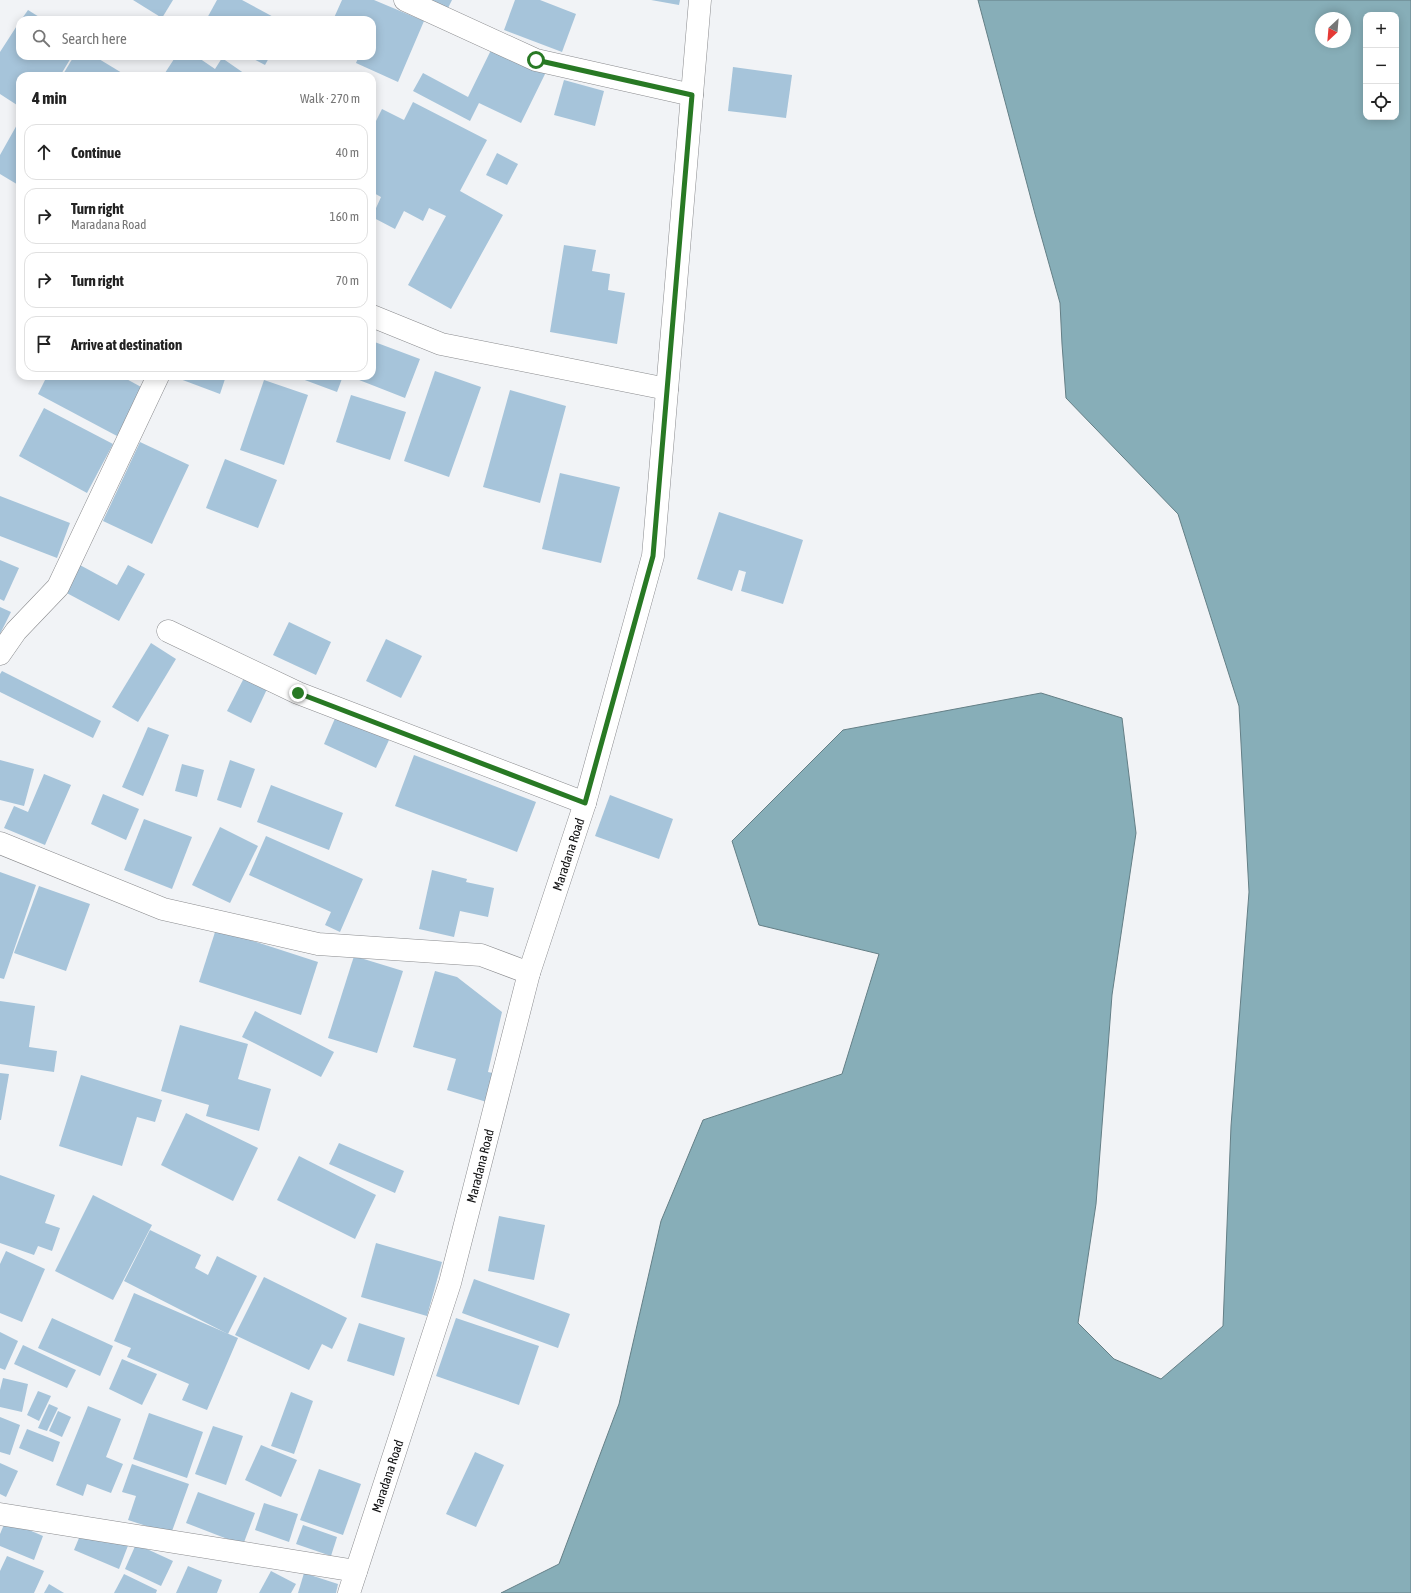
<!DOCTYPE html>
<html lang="en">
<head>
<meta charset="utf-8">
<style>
  :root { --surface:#fff; --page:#f6f6f6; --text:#222; --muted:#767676; --line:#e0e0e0 }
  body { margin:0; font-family:"Asap Condensed",sans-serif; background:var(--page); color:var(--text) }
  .controls { position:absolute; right:12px; top:12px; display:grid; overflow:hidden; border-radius:8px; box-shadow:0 2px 10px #0003 }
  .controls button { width:36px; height:36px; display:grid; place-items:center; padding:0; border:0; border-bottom:1px solid var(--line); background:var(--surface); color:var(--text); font:20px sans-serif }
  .compass { position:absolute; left:1315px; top:12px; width:36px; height:36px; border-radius:50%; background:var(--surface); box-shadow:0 2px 10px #0003; rotate:206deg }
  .stop { position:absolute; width:12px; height:12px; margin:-9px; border:3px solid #287924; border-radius:50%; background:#fff }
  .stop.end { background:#287924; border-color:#fff; box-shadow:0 1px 4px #0008 }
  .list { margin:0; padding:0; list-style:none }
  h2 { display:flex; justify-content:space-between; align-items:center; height:52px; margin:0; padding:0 16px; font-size:17px }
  h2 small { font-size:13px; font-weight:400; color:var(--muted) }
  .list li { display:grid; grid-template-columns:26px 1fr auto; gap:12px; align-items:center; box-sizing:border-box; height:56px; margin:0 8px 8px; padding:0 8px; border:1px solid var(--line); border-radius:12px }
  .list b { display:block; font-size:15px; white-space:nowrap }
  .list p { margin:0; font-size:13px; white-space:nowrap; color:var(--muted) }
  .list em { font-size:13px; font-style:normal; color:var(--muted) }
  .icon { flex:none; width:22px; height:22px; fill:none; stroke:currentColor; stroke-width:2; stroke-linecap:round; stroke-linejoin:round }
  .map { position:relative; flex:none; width:1411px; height:1593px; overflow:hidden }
  .search { position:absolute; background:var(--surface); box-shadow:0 2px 10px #0003; left:16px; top:16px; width:360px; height:44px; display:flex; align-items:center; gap:10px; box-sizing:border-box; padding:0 14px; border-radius:12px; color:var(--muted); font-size:15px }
  .panel { position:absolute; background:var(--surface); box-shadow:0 2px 10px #0003; left:16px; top:72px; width:360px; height:308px; border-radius:12px }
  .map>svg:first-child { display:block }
  .water { fill:#87aeb8; stroke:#647f86; fill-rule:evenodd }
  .building { fill:#a6c4da }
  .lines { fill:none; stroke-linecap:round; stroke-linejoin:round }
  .minor-casing { stroke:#8a8b8e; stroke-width:23 }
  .tertiary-casing { stroke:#8a8b8e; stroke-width:23 }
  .minor { stroke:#fff; stroke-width:22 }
  .tertiary { stroke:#fff; stroke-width:22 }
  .route { stroke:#287924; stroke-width:5 }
  .labels { text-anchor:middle; stroke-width:3.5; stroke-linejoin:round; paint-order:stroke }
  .street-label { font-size:13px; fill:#121213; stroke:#fff }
</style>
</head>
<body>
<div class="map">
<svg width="1411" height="1593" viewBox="0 0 1411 1593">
  <rect width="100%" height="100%" fill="#f1f3f6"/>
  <path class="water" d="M978 0H1411V1593H501L559 1564 619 1404 661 1221 703 1120 842 1074 879 954 759 925 732 841 843 730 1041 693 1122 718 1136 833 1112 995 1096 1204 1078 1323 1114 1359 1161 1379 1223 1326 1231 1126 1249 892 1239 706 1178 514 1066 398 1062 344 1060 303 1035 214ZM1366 15H1396V117H1366ZM1321 18H1345V42H1321Z"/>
  <g class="building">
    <path d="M133 0H173L162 18Z"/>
    <path d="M217 0H242L279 20H206Z"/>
    <path d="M342 0H374L424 21 398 82 356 63 359 56H372V20H333Z"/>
    <path d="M429 0H452L447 10Z"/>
    <path d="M515 0H540L576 14 562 52 504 30Z"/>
    <path d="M651 0H680L679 5Z"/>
    <path d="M28 10 44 20H21Z"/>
    <path d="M20 21V56H72L60 76H20V107L0 94V52Z"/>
    <path d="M493 46 546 72 521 123 479 103 470 121 413 91 423 73 468 97Z"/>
    <path d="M74 56H94L127 76H62Z"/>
    <path d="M176 56H196L215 69 222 58 248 76H163Z"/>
    <path d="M248 56H270L265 65Z"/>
    <path d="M733 67 792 75 786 118 728 111Z"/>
    <path d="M564 80 604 91 595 126 554 115Z"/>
    <path d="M413 102 487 140 460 191 503 215 451 309 408 285 446 216 429 208 423 221 404 211 395 229 372 217 381 197 372 192V129L382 109 404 120Z"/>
    <path d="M18 123 20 125V186L0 174V155Z"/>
    <path d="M497 153 518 164 507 185 486 175Z"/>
    <path d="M564 245 596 250 592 271 610 274 608 290 625 293 617 344 550 332Z"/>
    <path d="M372 341 420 359 405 398 349 376H372Z"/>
    <path d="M435 371 481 387 449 477 404 461Z"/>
    <path d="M47 376H121L143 388 117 436 38 394Z"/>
    <path d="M181 376H226L220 394 180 379Z"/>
    <path d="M294 376H343L337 392Z"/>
    <path d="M264 380 308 395 284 465 240 450Z"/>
    <path d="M510 390 566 406 540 503 483 487Z"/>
    <path d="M351 395 406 412 390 460 336 442Z"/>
    <path d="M44 408 113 444 87 493 19 456Z"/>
    <path d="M140 442 189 465 152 544 103 521Z"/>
    <path d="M225 459 277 480 258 528 206 508Z"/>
    <path d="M560 473 620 487 601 563 542 549Z"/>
    <path d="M0 496 70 523 57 558 0 536Z"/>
    <path d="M719 512 803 540 783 604 741 591 746 572 739 570 732 591 697 579Z"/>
    <path d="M0 560 19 568 4 601 0 599Z"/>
    <path d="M78 564 117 585 128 565 145 574 119 621 63 591Z"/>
    <path d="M0 607 11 612 0 634Z"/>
    <path d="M289 622 331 642 316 675 273 655Z"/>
    <path d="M386 639 422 656 401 698 366 681Z"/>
    <path d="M151 643 176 659 138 722 112 707Z"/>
    <path d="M2 671 101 721 93 738 0 692V674Z"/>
    <path d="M245 676 268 687 251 723 227 711Z"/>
    <path d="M336 716 389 740 376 768 324 744Z"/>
    <path d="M148 727 169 735 143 796 122 787Z"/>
    <path d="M414 755 536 802 517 852 395 806Z"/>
    <path d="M0 760 34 769 24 806 0 800Z"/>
    <path d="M230 760 255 769 241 808 217 800Z"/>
    <path d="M182 764 204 770 197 797 175 791Z"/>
    <path d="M44 774 71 785 45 845 4 828 14 806 28 812Z"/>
    <path d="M271 785 343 813 329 850 257 822Z"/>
    <path d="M103 794 139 809 126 840 91 824Z"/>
    <path d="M610 795 673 819 659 859 595 836Z"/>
    <path d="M144 819 192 837 172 889 124 870Z"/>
    <path d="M220 827 258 846 230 903 192 885Z"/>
    <path d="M266 836 363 879 340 932 325 925 331 912 249 875Z"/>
    <path d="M432 870 467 879 466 882 494 888 488 917 460 911 454 937 419 929Z"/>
    <path d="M0 872 36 885 4 979 0 978Z"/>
    <path d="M39 886 90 904 66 971 14 953Z"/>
    <path d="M216 929 318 962 301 1015 199 982Z"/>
    <path d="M354 956 403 971 377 1053 328 1038Z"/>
    <path d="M435 971 457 977 502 1012 488 1072 497 1074 490 1103 447 1090 456 1059 413 1047Z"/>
    <path d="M0 1001 35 1006 29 1047 57 1051 54 1072 0 1064Z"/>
    <path d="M255 1011 334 1052 321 1077 242 1037Z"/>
    <path d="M180 1025 248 1044 238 1079 271 1089 259 1131 206 1116 209 1105 161 1091Z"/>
    <path d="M0 1073 9 1074 1 1120H0Z"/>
    <path d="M81 1075 162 1100 155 1122 137 1117 122 1166 59 1146Z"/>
    <path d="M186 1113 258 1148 233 1201 161 1165Z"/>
    <path d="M339 1143 404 1171 395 1193 329 1164Z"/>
    <path d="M299 1156 376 1195 355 1239 277 1200Z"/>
    <path d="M0 1175 55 1195 45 1223 60 1228 52 1251 38 1246 34 1255 0 1243Z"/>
    <path d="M93 1195 152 1225 113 1300 55 1271Z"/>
    <path d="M499 1216 545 1225 534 1280 488 1271Z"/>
    <path d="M150 1230 201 1255 195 1268 208 1275 217 1256 257 1276 228 1334 124 1281Z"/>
    <path d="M376 1243 442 1262 427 1316 361 1297Z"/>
    <path d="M6 1251 45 1269 22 1322 0 1313V1264Z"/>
    <path d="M264 1277 347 1318 332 1349 322 1344 309 1370 235 1335Z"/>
    <path d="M474 1279 570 1314 558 1348 462 1313Z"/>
    <path d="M134 1293 238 1338 207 1410 182 1400 189 1384 127 1357 131 1348 114 1341Z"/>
    <path d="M52 1318 113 1346 100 1376 38 1348Z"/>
    <path d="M456 1318 539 1346 519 1405 436 1376Z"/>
    <path d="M359 1323 405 1338 394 1376 347 1361Z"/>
    <path d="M0 1332 18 1341 5 1370 0 1368Z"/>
    <path d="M23 1345 76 1370 67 1388 14 1364Z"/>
    <path d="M122 1359 157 1374 142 1405 109 1389Z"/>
    <path d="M3 1378 28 1384 22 1412 0 1407V1390Z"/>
    <path d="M38 1391 51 1396 39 1421 27 1415Z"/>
    <path d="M291 1392 313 1401 294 1454 271 1446Z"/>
    <path d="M49 1404 58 1408 47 1431 38 1428Z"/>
    <path d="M88 1406 121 1419 106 1457 123 1464 111 1493 87 1484 83 1496 56 1485Z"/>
    <path d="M58 1411 71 1417 62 1437 49 1431Z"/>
    <path d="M149 1413 203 1432 187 1478 133 1459Z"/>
    <path d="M0 1417 20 1425 10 1455 0 1452Z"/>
    <path d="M213 1426 243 1436 226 1485 195 1474Z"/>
    <path d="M27 1429 60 1442 53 1462 19 1448Z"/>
    <path d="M261 1445 297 1460 281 1497 245 1480Z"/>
    <path d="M475 1452 504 1465 476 1527 446 1514Z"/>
    <path d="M0 1463 18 1471 6 1497 0 1494Z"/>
    <path d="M132 1464 189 1484 171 1534 128 1520 136 1496 122 1492Z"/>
    <path d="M319 1469 361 1484 343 1535 300 1520Z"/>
    <path d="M198 1492 255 1513 243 1545 186 1523Z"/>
    <path d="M264 1503 298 1514 289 1542 255 1530Z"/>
    <path d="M6 1520 43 1536 34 1560 0 1546V1534Z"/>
    <path d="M303 1525 337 1537 331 1556 296 1544Z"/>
    <path d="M79 1538 120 1539 129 1543 119 1569 74 1550Z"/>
    <path d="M136 1544 173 1561 161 1586 125 1569Z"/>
    <path d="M7 1556 44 1571 34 1593H0V1571Z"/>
    <path d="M188 1566 222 1580 217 1593H176Z"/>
    <path d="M271 1571 296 1584 291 1593H259Z"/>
    <path d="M304 1573 338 1584 336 1593H298Z"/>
    <path d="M124 1574 157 1590 156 1593H114Z"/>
    <path d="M49 1584 64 1593H44Z"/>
  </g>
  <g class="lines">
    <defs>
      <g id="minor">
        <path d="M405 0 536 60 692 95"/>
        <path d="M372 316 441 344 667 389"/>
        <path d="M168 631 298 693 585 803"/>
        <path d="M0 654 16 631 58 587 158 376"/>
        <path d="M0 843 163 909 318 944 481 955 529 973"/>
        <path d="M0 1514 356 1571"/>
      </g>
      <g id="tertiary">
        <path id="s1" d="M349 1593 450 1283 529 973 585 803 653 556 700 0"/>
      </g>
    </defs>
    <use href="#minor" class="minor-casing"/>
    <use href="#tertiary" class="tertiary-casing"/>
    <use href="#minor" class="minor"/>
    <use href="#tertiary" class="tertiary"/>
  </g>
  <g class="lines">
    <path class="route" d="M298 693 585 803 653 556 692 95 536 60"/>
  </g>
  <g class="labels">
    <g class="street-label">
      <text dy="5" stroke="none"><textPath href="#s1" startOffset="771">Maradana Road</textPath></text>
      <text dy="5" stroke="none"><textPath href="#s1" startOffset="447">Maradana Road</textPath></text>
      <text dy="5" stroke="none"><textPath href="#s1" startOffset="123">Maradana Road</textPath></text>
    </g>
  </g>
</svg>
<div class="controls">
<button>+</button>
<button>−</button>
<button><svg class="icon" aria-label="locate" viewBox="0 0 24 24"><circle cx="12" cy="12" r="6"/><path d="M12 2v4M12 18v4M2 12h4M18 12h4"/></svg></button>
</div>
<svg class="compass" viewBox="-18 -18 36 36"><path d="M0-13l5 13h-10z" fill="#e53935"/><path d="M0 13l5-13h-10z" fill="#767676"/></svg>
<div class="stop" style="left:536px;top:60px"></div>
<div class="stop end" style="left:298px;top:693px"></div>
<div class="search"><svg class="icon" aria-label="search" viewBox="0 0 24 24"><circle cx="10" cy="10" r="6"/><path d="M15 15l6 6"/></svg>Search here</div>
<section class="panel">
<h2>4 min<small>Walk · 270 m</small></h2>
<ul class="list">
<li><svg class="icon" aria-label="ahead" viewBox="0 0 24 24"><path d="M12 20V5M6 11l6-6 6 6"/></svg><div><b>Continue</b></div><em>40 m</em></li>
<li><svg class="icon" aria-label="right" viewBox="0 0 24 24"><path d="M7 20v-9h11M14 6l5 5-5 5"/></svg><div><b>Turn right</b><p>Maradana Road</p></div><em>160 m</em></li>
<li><svg class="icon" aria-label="right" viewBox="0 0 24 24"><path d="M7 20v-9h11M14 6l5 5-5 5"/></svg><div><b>Turn right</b></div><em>70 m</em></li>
<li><svg class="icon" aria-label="arrive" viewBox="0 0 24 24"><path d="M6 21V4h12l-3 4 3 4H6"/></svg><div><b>Arrive at destination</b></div></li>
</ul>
</section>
</div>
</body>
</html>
